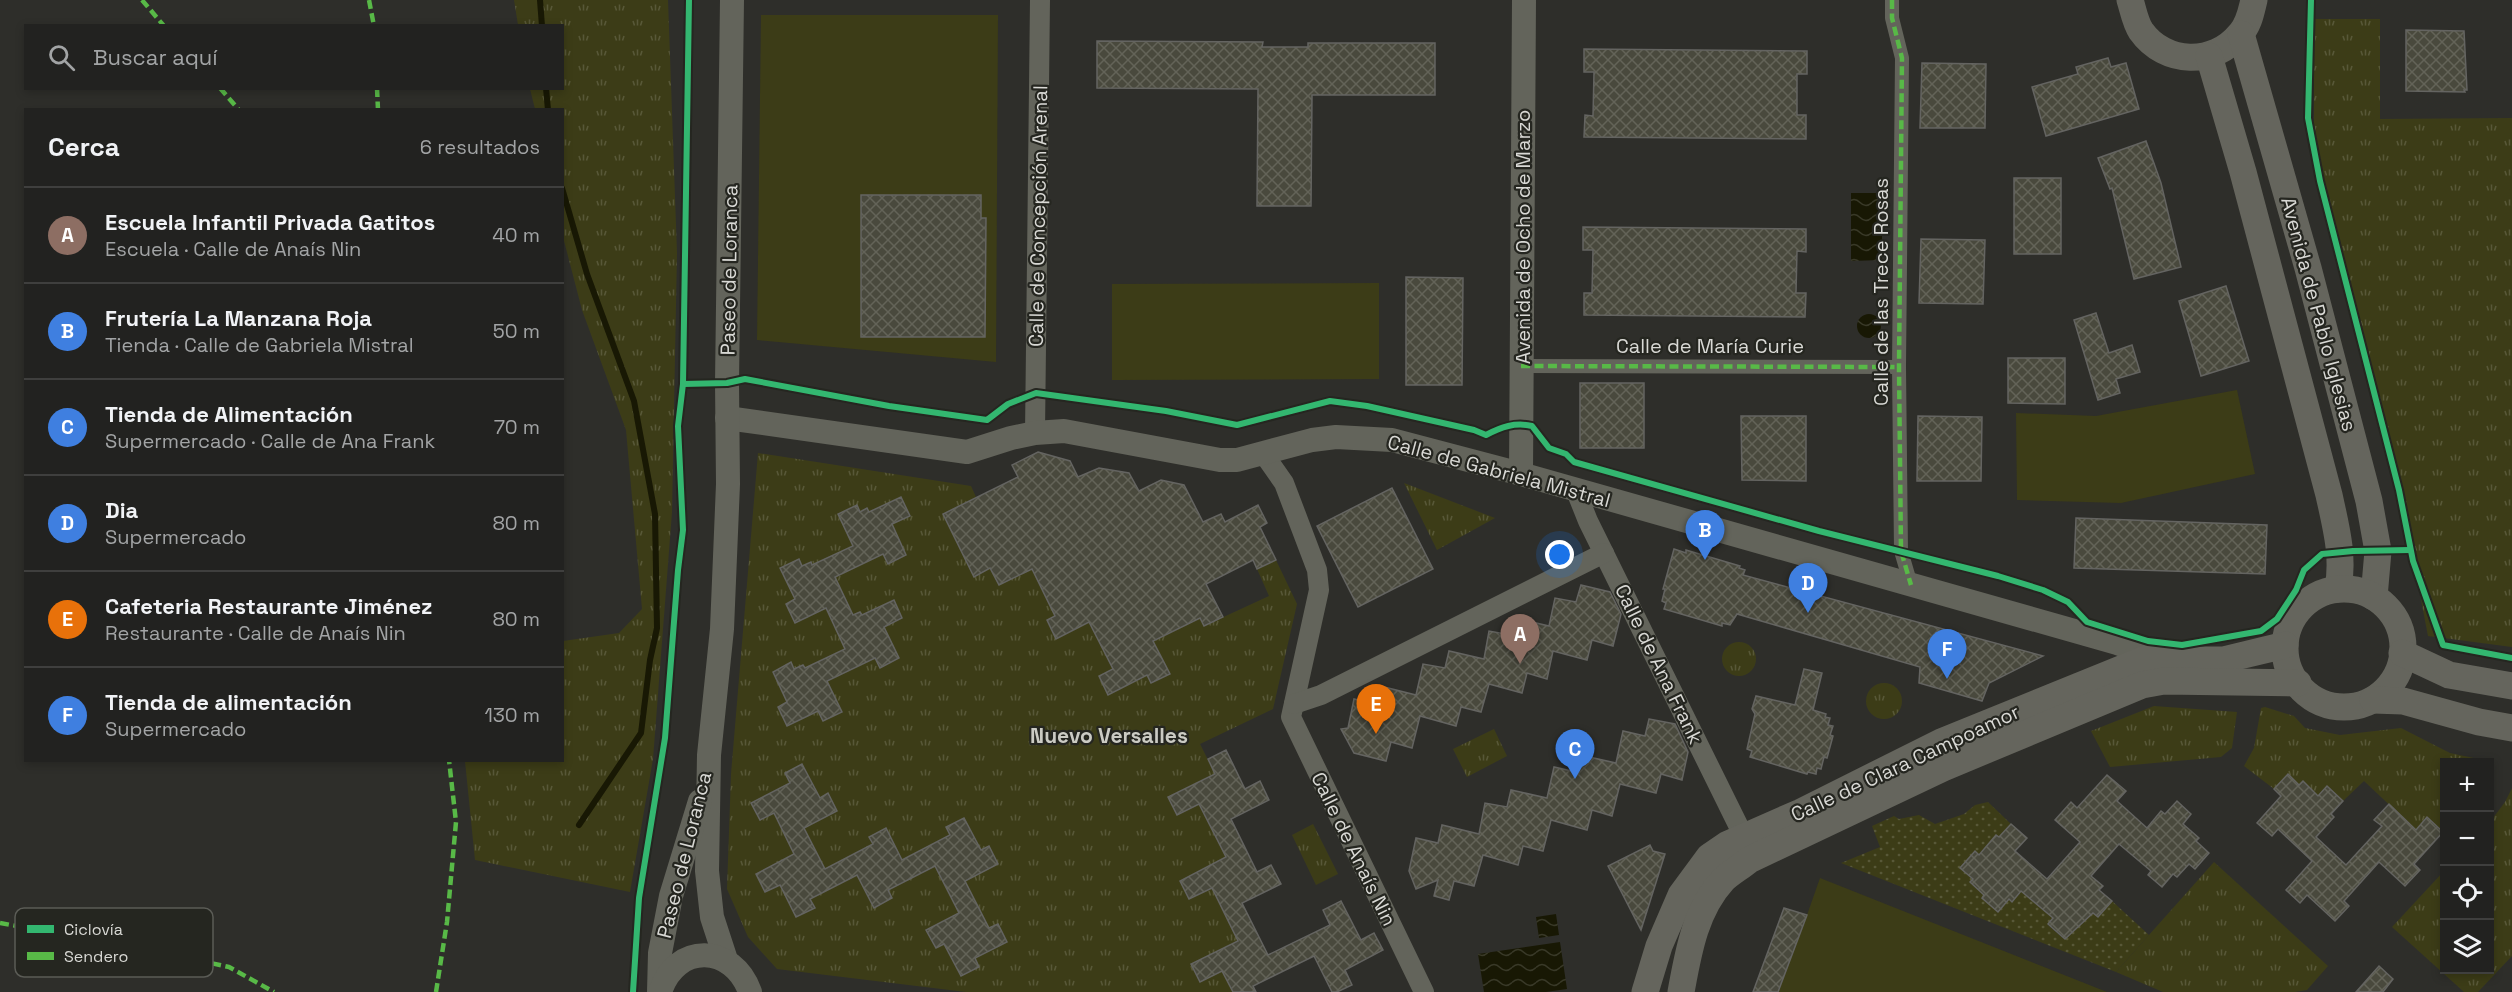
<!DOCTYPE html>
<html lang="es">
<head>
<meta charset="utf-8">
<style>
  :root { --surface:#222220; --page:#2a2a29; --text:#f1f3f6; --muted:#a2a4a5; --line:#3f3f3e; --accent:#b45309 }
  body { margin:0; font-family:"Space Grotesk",sans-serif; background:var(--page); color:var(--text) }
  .controls { position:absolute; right:18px; bottom:18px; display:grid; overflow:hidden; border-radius:0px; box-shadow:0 3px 9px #0003 }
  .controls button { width:54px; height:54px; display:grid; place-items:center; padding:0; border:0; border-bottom:2px solid var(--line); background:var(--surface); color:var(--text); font:30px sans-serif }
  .you { position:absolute; left:1560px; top:555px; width:21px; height:21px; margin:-15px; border:4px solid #fff; border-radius:50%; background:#1a73e8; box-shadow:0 0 0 9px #1a73e833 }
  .badge { display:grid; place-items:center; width:39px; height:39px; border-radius:50%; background:var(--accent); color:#fff; font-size:20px; font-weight:700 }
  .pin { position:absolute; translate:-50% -50px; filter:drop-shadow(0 2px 3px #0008) }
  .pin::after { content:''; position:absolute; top:32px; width:21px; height:18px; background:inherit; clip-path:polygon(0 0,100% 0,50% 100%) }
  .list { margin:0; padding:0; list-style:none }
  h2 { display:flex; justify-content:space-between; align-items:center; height:78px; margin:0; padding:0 24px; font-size:26px }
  h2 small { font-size:20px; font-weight:400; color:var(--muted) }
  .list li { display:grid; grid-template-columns:39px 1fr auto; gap:18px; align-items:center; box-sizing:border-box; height:96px; padding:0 24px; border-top:2px solid var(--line) }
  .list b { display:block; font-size:22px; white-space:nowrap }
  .list p { margin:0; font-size:20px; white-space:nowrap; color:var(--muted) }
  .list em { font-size:20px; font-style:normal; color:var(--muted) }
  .icon { flex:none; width:33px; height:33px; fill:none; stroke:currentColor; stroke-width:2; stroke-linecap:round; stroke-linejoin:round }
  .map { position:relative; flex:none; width:2512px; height:992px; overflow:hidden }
  .search { position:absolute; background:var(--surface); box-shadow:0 3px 9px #0003; left:24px; top:24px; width:540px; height:66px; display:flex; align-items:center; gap:15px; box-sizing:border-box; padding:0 21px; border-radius:0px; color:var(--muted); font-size:22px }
  .panel { position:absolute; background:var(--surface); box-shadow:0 3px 9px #0003; left:24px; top:108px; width:540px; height:654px; border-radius:0px }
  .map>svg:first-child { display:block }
  .grass { fill:#3c3c17 }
  .park { fill:url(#park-tufts) }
  .garden { fill:url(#garden-dots) }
  .water { fill:url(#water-waves) }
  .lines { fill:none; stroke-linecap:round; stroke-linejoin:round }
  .stream { stroke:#181804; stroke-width:6 }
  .building { fill:url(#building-cross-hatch); stroke:#646461; stroke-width:1.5 }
  .pedestrian { stroke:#63645b; stroke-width:14 }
  .minor { stroke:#63645b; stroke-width:20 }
  .tertiary { stroke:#63645b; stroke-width:24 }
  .secondary { stroke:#65655d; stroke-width:27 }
  .quiet { stroke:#58b947; stroke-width:4.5; stroke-dasharray:9 4.5; stroke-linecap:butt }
  .cycleway-casing { stroke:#252620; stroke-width:10 }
  .cycleway { stroke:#33b770; stroke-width:6 }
  .labels { text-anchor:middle; stroke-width:4.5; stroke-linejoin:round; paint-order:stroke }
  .street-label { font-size:20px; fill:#d9d9d5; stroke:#252620 }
  .neighbourhood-label { font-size:21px; font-weight:bold; fill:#cbcbc3; stroke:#252620 }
  .key { fill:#252620; stroke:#5b5c56; stroke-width:1.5 }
  .key-label { font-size:16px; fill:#d9d9d5 }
</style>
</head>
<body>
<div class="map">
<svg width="2512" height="992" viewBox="0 0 2512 992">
  <defs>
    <pattern id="park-tufts" width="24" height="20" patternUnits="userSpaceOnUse" patternTransform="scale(1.5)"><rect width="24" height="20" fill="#3c3c17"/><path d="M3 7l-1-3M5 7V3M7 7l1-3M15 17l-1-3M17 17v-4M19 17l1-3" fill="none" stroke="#585838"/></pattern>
    <pattern id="garden-dots" width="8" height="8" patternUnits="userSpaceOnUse" patternTransform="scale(1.5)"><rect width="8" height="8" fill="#3c3c17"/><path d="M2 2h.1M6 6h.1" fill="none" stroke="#585838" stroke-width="1.8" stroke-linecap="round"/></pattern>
    <pattern id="water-waves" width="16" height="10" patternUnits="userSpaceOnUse" patternTransform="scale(1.5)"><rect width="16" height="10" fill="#181804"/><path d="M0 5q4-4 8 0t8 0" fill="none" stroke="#393928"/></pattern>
    <pattern id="building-cross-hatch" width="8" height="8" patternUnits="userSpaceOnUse" patternTransform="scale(1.5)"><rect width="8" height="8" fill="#49493d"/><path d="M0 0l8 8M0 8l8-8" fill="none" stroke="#636358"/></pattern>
  </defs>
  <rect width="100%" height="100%" fill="#2e2e2a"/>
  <g class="grass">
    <path d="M761 15H998L996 362 757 340Z"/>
    <path d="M1379 283V379L1112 380V284Z"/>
    <path d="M2237 390 2255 474 2121 503 2017 500 2016 413 2096 416Z"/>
    <path d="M1820 878 2107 992H1753L1784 908 1807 915Z"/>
  </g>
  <g class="park">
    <path d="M514 0H668L677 253 672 512 653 759 630 892 475 860 465 761 562 760 563 641 619 633 642 609 626 430 582 310 563 237 562 110 535 109 530 89 562 88V26L518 25Z"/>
    <path d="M2314 19H2380V119L2512 118V647L2428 636 2391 444 2314 160Z"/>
    <path d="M758 453 971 486 976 497 943 514 974 576 990 568 999 585 1032 569 1055 616 1047 621 1056 639 1090 622 1113 669 1108 694 1147 675 1151 683 1169 674 1153 641 1200 618 1204 626 1269 596 1257 569 1276 560 1297 604 1273 709 1200 744 1215 774 1169 797 1199 804 1226 857 1180 881 1189 899 1212 888 1235 935 1238 941 1191 964 1200 982 1222 971 1233 992H966L777 969 748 937 727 889 731 774Z"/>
    <path d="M1404 483 1495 518 1437 550Z"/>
    <circle cx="1739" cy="659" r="17"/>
    <circle cx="1884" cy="701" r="18"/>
    <path d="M2154 706 2237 712 2232 748 2221 757 2110 767 2091 731Z"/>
    <path d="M2265 707 2294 716 2305 728 2340 735 2401 728 2450 753 2493 762 2490 771V762H2444V830L2443 832 2428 818 2416 830 2364 781 2343 801 2327 786 2315 800 2312 790 2303 781 2299 785 2288 774 2274 789 2244 766 2254 748 2261 708Z"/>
    <path d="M1494 729 1507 756 1467 777 1453 749Z"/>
    <path d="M2512 788V956L2478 992H2464L2392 927 2444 871V970H2490V822L2505 802Z"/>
    <path d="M1313 824 1338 874 1316 885 1292 835Z"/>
    <path d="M2214 862 2328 966 2307 990 2295 992H2163L2116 972Z"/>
  </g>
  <path class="garden" d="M1988 802 2011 824 1999 837 1996 835 1988 844 1982 857 1975 851 1960 868 1987 892 1982 898 1998 912 2009 899 2012 901 2023 885 2040 907 2055 917 2048 925 2064 939 2089 917 2090 910 2098 917 2112 901 2149 935 2116 972 1841 863 1880 847 1872 826 1894 816 1899 819 1919 815 1935 824 1964 814 1975 805Z"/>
  <g class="water">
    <path d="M1851 193H1882V260L1851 261Z"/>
    <circle cx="1869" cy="326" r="12"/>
    <path d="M1556 914 1559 935 1539 938 1536 917Z"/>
    <path d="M1560 942 1567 989 1546 992H1484L1478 954Z"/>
  </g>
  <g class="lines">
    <g class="stream">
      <path d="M540 0 542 26"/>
      <path d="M546 88 548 110"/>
      <path d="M562 188 587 274 634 401 655 514 657 628 650 660 641 733 579 825"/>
    </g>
  </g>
  <g class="building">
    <path d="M2406 30 2464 31 2467 90H2464L2465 92 2406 91Z"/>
    <path d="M1097 41 1263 42 1262 47H1308V43H1435V95H1312L1311 206H1257L1258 89 1097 88Z"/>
    <path d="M1584 49 1807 51V74H1797V115H1806V139L1584 137 1585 115 1593 116 1594 72H1584Z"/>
    <path d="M2108 58 2111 67 2126 63 2139 109 2046 136 2032 87 2078 74 2076 67Z"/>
    <path d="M1922 63 1986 64 1985 128H1920Z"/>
    <path d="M2146 141 2161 183 2181 267 2134 279 2112 188 2110 189 2098 158Z"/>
    <rect x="2014" y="178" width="47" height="76"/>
    <path d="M861 195H981V218H986L985 337H861Z"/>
    <path d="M1583 227 1806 229V252L1797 251 1796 293H1806L1805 317 1584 315V293H1592L1593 250H1583Z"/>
    <path d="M1921 239 1985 240 1983 304 1919 303Z"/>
    <path d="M1406 277 1463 278 1462 385H1406Z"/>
    <path d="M2226 286 2249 361 2201 376 2179 301Z"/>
    <path d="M2096 313 2109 353 2132 345 2140 372 2116 379 2120 393 2098 400 2074 320Z"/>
    <path d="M2008 358H2065V404L2008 403Z"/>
    <rect x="1580" y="383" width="64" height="65"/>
    <path d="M1741 416H1806V481L1742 480Z"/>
    <path d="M1918 416 1982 417 1981 481H1917Z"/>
    <path d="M1038 452 1070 461 1078 477 1099 468 1129 473 1139 491 1161 480 1184 485 1203 522 1221 514 1225 522 1258 505 1267 523 1260 527 1276 560 1257 569 1253 560 1206 584 1223 617 1204 626 1200 618 1153 641 1170 674 1151 683 1147 675 1108 695 1099 676 1113 669 1089 622 1056 639 1047 620 1055 616 1032 569 999 585 990 568 974 577 943 514 1018 477 1012 465Z"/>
    <path d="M1392 488 1433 569 1358 607 1317 526Z"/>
    <path d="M901 497 910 516 892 524 906 555 888 564 883 554 835 577 853 615 860 612 862 615 894 600 902 618 884 627 899 658 880 668 875 658 827 681 842 712 823 721 818 711 787 726 778 707 787 702 773 672 791 662 794 669 803 665 805 668 845 649 826 608 795 623 786 604 795 599 780 568 799 559 802 566 811 562 812 565 853 546 838 514 857 505 860 512 867 508 869 512Z"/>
    <path d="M2076 518 2267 525 2265 574 2074 568Z"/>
    <path d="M1674 549 1686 553V550L1740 566 1739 568 1745 570 1743 575 2043 656 1989 683 1982 701 1919 683 1920 667 1737 614 1730 625 1722 623V626L1664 609 1666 603 1662 601 1665 589H1663Z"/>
    <path d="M1581 585 1610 592 1621 614 1613 646 1592 640 1587 660 1553 651 1547 679 1527 673 1522 693 1489 684 1481 712 1461 707 1456 726 1420 716 1412 748 1391 742 1386 761 1354 753 1341 729 1348 728 1354 699 1375 704 1380 686 1416 695 1423 664 1445 668 1449 651 1484 659 1489 631 1511 635 1515 618 1549 626 1555 598 1576 602Z"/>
    <path d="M1804 669 1822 673 1813 710 1826 714 1825 717 1830 718 1828 725 1833 726 1830 735 1833 736 1827 758 1824 757 1821 769 1817 768 1816 774 1808 772 1807 774 1750 757 1752 751 1747 749 1755 714 1752 709 1756 696 1795 705Z"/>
    <path d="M1649 719 1675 724 1688 752 1682 780 1661 774 1656 793 1620 784 1612 816 1592 810 1587 830 1551 820 1543 851 1523 846 1518 865 1483 855 1474 886 1454 881 1449 900 1434 896 1438 880 1416 889 1409 871 1416 838 1438 843 1442 825 1479 834 1485 803 1507 807 1511 790 1547 798 1554 767 1576 772 1580 755 1616 763 1623 731 1645 736Z"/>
    <path d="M1226 750 1245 789 1260 781 1269 800 1231 819 1257 872 1271 865 1281 884 1242 903 1268 955 1330 925 1323 910 1341 901 1361 940 1374 933 1383 950 1345 970 1352 985 1337 992H1332L1314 956 1253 986 1256 992H1233L1222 971 1200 982 1191 964 1238 941 1212 888 1189 899 1180 881 1226 857 1199 804 1177 815 1168 797 1215 774 1208 759Z"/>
    <path d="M802 764 820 798 828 793 837 811 804 828 825 869 873 844 869 837 886 828 902 860 950 835 946 827 964 818 981 850 989 846 998 864 965 881 989 928 998 924 1007 942 975 958 979 967 961 976 944 944 936 948 926 930 959 913 935 866 888 890 892 898 874 908 857 875 810 899 815 908 796 917 780 885 765 892 756 874 794 854 774 813 760 820 751 803 790 783 785 773Z"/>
    <path d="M2288 774 2299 785 2303 781 2318 796 2327 786 2343 801 2331 814 2334 817 2316 837 2346 865 2382 826 2374 820 2389 804 2416 830 2427 817 2443 832 2414 864 2420 870 2405 886 2379 862 2344 901 2349 906 2335 921 2307 895 2300 903 2286 890 2312 861 2278 829 2272 836 2257 823 2281 796 2274 789Z"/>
    <path d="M2107 775 2126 791 2117 801 2147 828 2161 811 2165 814 2177 801 2191 814 2183 824 2199 838 2196 841 2209 853 2195 869 2189 864 2177 877 2173 874 2162 887 2148 875 2151 871 2119 844 2091 876 2103 886 2099 890 2112 901 2098 917 2093 913 2065 939 2048 924 2053 918 2021 891 2012 902 2009 899 1998 912 1982 898 1984 895 1970 882 1973 879 1960 868 1975 851 1979 855 1996 835 1999 837 2011 824 2027 838 2015 851 2047 879 2080 842 2055 820 2071 802 2077 808Z"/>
    <path d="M1650 845 1653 851 1665 854 1641 930 1608 866Z"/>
    <path d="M1784 908 1807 915 1778 992H1753Z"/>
    <path d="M2379 966 2393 979 2383 992H2356Z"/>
  </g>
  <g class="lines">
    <g class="pedestrian">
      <path d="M1892 0V18L1902 58 1899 367 1901 551 1911 585"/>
      <path d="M1521 366 1899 367"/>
    </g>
    <g class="minor">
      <path d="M1035 433 1040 0"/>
      <path d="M1263 453 1284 483 1317 570 1319 590 1291 717 1424 992"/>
      <path d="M1576 491 1588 521 1744 837"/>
      <path d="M1294 704 1321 695 1604 553"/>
    </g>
    <g class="tertiary">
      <path d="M727 418 967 452 1011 438 1035 433 1064 431 1220 460H1237L1312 440 1336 437 1392 440 1521 474 2117 643 2153 656"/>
      <path d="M1521 474 1524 0"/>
      <path d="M726 960 712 917 707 871 709 755 722 629 728 484 727 383 732 0"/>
      <path d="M659 992 660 953 671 896 700 801"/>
      <path d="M660 992C676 942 733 944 750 992"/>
    </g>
    <g class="secondary">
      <path d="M2130 0C2133 9 2135 22 2141 31 2165 65 2214 66 2240 34 2249 25 2251 12 2254 0"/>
      <path d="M2241 34 2308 268 2369 501 2378 551 2374 597"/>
      <path d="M2209 56 2243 172 2329 495C2336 527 2344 556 2338 589"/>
      <circle cx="2344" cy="648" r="59"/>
      <path d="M2402 653 2449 675 2512 686"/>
      <path d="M2373 700 2403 701 2479 722 2512 728"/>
      <path d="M1645 992 1659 946 1681 895 1709 857 1728 844 1801 812 1941 742 2153 656 2195 660H2223L2285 645"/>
      <path d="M1681 992C1688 954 1695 910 1723 880 1730 873 1741 867 1749 860L1943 768 2142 685 2164 681 2298 683"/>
    </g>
    <g class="quiet">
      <path d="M142 0 164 26"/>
      <path d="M369 0 374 26"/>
      <path d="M1892 0V18L1902 58 1899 367 1901 551 1911 585"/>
      <path d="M220 88 239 110"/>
      <path d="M377 88 378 110"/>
      <path d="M1521 366 1899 367"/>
      <path d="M0 923 150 950 229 967 274 992"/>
      <path d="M436 992 447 922 456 822 449 760"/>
    </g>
    <defs>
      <g id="cycleway">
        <path d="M2311 0 2308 118 2320 181 2399 490 2413 561 2443 645 2512 658"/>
        <path d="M683 384 727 383 745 379 889 406 987 420 1008 404 1036 393 1166 411 1237 425 1330 401 1367 406 1474 430 1486 435C1501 427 1515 422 1532 426L1549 448 1566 454 1574 462 1819 531 1998 576 2043 590 2068 602 2087 622 2148 641 2182 645 2261 631 2277 619 2296 590 2304 570 2322 554 2353 551 2410 550"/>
        <path d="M633 992 639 898 665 738 678 570 683 530 678 426 683 384 689 0"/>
      </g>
    </defs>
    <use href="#cycleway" class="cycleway-casing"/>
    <use href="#cycleway" class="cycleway"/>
  </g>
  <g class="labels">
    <g class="street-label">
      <text transform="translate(1038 216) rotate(-89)" y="7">Calle de Concepción Arenal</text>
      <text transform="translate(1523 237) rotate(-90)" y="7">Avenida de Ocho de Marzo</text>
      <text transform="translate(729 270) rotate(-89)" y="7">Paseo de Loranca</text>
      <text transform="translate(1881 292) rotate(-90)" y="7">Calle de las Trece Rosas</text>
      <text transform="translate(2319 314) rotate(75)" y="7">Avenida de Pablo Iglesias</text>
      <text x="1710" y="353">Calle de María Curie</text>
      <text transform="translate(1499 471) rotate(15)" y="7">Calle de Gabriela Mistral</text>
      <text transform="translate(1659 664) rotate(64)" y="7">Calle de Ana Frank</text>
      <text transform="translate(1905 763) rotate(-25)" y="7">Calle de Clara Campoamor</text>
      <text transform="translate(1354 849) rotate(64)" y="7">Calle de Anaís Nin</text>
      <text transform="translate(684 855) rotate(-76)" y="7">Paseo de Loranca</text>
    </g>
    <g class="neighbourhood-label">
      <text x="1109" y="743">Nuevo Versalles</text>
    </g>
  </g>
  <rect x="15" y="908" width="198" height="69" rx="9" class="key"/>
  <rect x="27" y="925" width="27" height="8" fill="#33b770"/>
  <rect x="27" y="952" width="27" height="8" fill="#58b947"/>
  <g class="key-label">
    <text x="64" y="935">Ciclovía</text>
    <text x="64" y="962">Sendero</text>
  </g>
</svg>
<div class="controls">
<button>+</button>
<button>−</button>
<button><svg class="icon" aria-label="locate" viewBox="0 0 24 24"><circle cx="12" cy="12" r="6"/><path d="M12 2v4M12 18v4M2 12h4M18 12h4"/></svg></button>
<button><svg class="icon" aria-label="layers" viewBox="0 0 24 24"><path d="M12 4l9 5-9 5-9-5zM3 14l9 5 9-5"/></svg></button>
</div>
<div class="you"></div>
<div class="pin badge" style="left:1520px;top:664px;background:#8d6e63">A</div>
<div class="pin badge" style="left:1705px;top:560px;background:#3f7fe0">B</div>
<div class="pin badge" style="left:1575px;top:779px;background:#3f7fe0">C</div>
<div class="pin badge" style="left:1808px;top:613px;background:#3f7fe0">D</div>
<div class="pin badge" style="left:1376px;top:734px;background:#e8710a">E</div>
<div class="pin badge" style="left:1947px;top:679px;background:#3f7fe0">F</div>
<div class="search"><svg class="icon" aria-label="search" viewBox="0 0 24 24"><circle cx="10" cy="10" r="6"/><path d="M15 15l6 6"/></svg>Buscar aquí</div>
<section class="panel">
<h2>Cerca<small>6 resultados</small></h2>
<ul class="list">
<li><span class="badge" style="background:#8d6e63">A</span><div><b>Escuela Infantil Privada Gatitos</b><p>Escuela · Calle de Anaís Nin</p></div><em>40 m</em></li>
<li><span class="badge" style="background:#3f7fe0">B</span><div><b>Frutería La Manzana Roja</b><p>Tienda · Calle de Gabriela Mistral</p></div><em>50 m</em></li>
<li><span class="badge" style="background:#3f7fe0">C</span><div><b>Tienda de Alimentación</b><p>Supermercado · Calle de Ana Frank</p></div><em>70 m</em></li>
<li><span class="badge" style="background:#3f7fe0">D</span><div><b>Dia</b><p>Supermercado</p></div><em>80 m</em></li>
<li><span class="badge" style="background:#e8710a">E</span><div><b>Cafeteria Restaurante Jiménez</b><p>Restaurante · Calle de Anaís Nin</p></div><em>80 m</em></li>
<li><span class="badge" style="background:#3f7fe0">F</span><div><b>Tienda de alimentación</b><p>Supermercado</p></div><em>130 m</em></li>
</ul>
</section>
</div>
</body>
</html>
